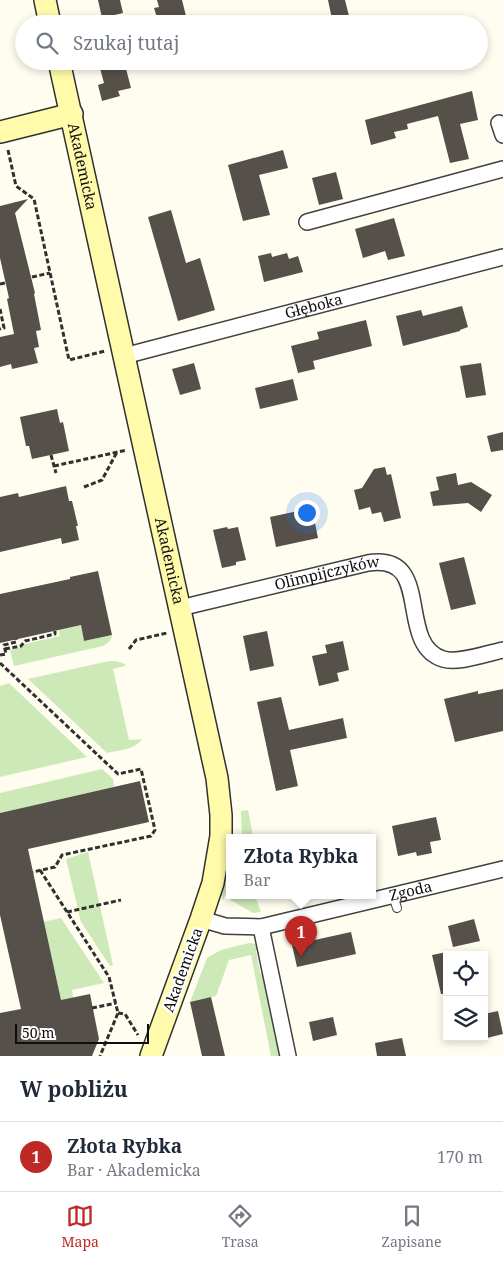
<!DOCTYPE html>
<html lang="pl">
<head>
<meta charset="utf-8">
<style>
  :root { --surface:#fff; --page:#f6f6f7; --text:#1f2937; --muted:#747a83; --line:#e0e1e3; --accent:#be2925 }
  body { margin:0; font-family:"Noto Serif",serif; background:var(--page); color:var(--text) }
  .controls { position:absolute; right:15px; bottom:15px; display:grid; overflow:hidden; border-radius:0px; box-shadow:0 2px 8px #0003 }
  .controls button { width:45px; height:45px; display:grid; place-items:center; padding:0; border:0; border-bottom:1px solid var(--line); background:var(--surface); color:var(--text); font:25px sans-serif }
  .scale { position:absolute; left:15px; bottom:12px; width:134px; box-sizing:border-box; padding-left:5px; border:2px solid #0e0e0e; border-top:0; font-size:14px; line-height:18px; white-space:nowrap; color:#0e0e0e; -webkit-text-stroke:4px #fff; paint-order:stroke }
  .you { position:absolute; left:306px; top:512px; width:18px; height:18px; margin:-12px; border:4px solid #fff; border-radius:50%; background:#1a73e8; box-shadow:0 0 0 8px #1a73e833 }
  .badge { display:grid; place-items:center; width:32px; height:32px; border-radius:50%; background:var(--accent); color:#fff; font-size:16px; font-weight:700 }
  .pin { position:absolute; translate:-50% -41px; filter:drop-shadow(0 1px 2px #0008) }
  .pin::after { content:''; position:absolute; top:26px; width:18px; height:15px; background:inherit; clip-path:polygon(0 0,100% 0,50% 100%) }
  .popup { position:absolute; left:226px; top:834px; width:150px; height:65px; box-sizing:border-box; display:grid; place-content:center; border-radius:0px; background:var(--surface); filter:drop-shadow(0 1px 4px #0005); font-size:16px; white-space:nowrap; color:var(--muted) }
  .popup b { font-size:19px; color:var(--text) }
  .popup::after { content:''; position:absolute; left:50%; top:100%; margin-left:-10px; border:10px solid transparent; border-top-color:var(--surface) }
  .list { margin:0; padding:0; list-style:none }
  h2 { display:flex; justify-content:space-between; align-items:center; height:65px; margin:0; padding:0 20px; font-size:21px }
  h2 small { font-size:16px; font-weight:400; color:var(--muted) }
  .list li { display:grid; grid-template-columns:32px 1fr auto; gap:15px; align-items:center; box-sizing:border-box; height:70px; padding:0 20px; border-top:1px solid var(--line) }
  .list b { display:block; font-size:19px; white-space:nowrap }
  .list p { margin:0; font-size:16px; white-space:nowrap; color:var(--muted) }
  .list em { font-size:16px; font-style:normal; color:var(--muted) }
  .icon { flex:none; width:28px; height:28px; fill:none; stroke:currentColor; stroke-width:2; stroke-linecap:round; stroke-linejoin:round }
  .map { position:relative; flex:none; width:503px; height:1056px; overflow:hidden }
  .search { position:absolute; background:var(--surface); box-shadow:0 2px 8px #0003; left:15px; right:15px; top:15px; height:55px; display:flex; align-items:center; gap:12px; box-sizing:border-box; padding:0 18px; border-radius:28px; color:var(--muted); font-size:19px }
  .sheet { height:135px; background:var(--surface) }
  nav { display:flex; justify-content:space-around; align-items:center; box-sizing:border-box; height:70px; border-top:1px solid var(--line); background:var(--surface); font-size:14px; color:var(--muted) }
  nav a { display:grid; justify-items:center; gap:2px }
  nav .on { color:var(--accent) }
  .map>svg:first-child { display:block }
  .green { fill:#cee9b8 }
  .building { fill:#56504a }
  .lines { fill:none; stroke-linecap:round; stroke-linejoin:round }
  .lane-casing { stroke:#414141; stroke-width:10 }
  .street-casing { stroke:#414141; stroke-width:18 }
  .secondary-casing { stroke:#303030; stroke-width:24 }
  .path { stroke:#303030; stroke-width:3; stroke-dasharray:5 2.5; stroke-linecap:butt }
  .lane { stroke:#fff; stroke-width:8 }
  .street { stroke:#fff; stroke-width:15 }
  .secondary { stroke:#fffbaa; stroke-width:21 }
  .labels { text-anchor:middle; stroke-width:5; stroke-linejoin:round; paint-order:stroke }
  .street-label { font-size:15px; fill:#0e0e0e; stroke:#fff }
</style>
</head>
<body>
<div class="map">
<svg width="503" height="1056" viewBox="0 0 503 1056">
  <rect width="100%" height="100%" fill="#fffdef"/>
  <g class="green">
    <path d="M81 625 84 641 112 635C111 641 108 643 103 646L14 666 10 650 22 647 25 644 60 636 59 630Z"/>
    <path d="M109 661H116L125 664V666L113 669 129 740 142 739C135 750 119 750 107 753L28 679Z"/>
    <path d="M9 683 87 757 0 777V686Z"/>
    <path d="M102 769 113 779 114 787 0 813V793Z"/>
    <path d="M248 810 253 836 242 838 241 811Z"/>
    <path d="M230 850V881L223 901 220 891Z"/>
    <path d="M88 852 113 965 110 966 81 922 66 859Z"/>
    <path d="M230 896H255L261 912 253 913 229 899Z"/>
    <path d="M61 918 104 983 72 990 73 998 61 1001 43 922Z"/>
    <path d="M249 943 260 944 256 951 260 973 268 978 283 1056H271L251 955 229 960 216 996 190 1002 207 958 221 950Z"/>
  </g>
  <g class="building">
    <path d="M98 0H120L123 13 102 18Z"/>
    <path d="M157 0H182L188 24H159L154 8 159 7Z"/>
    <path d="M328 0H345L351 24H333Z"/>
    <path d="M98 61H124L131 88 118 91 120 96 102 101 98 85 104 83Z"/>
    <path d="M472 91 478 120 460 124 469 159 450 163 438 116 407 124 408 129 394 132 396 138 371 145 365 120Z"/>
    <path d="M283 150 288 168 259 175 270 215 243 221 228 165Z"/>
    <path d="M336 172 343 199 319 205 312 178Z"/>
    <path d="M28 199 15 213 35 293 34 294 41 330 36 331 39 347 34 348 38 363 12 369 11 364 0 367V337L14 334 7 299 9 298 0 258V206Z"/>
    <path d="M171 210 186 263 200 258 215 310 178 321 148 217Z"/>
    <path d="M394 218 405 256 388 260 385 251 363 258 355 229Z"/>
    <path d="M271 253 272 257 287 253 289 259 298 256 303 272 264 282 258 256Z"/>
    <path d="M462 306 468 327 460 330V331L403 346 396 316 421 310 423 316Z"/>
    <path d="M366 320 372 346 313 361 315 369 298 373 291 346 319 339 317 332Z"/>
    <path d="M194 363 201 389 180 395 172 369Z"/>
    <path d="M481 363 486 395 466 398 460 366Z"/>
    <path d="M293 379 298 400 260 409 255 388Z"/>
    <path d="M57 409 60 423 63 422 69 451 32 459 29 446H26L20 417Z"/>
    <path d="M503 432V450L491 452 487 436Z"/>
    <path d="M385 467 387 475 391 474 401 518 384 522 381 512 372 514 370 507 359 510 354 490 362 488 374 469Z"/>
    <path d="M456 473 458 485 471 482 492 495 481 512 468 503 433 506 430 492 439 490 436 477Z"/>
    <path d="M66 486 69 501H72L78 526H76L79 540 62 544 61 538 0 552V497L18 493 19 497Z"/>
    <path d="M312 508 318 538 276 547 270 517Z"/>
    <path d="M227 527 228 529 238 527 246 560 236 562V565L222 568 213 530Z"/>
    <path d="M464 557 476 604 451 610 439 563Z"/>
    <path d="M98 571 112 635 84 641 81 625 0 643V594L70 579V577Z"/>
    <path d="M267 631 274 666 250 671 243 636Z"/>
    <path d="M343 641 349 670 337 673 339 681 319 686 312 656 327 653 325 645Z"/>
    <path d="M503 689V731L455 742 444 699 478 691V694Z"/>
    <path d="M281 697 289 730 343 718 347 738 290 750 298 786 276 791 257 702Z"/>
    <path d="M140 781 149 822 28 849 61 1000 90 994 99 1039 92 1056H0V1013L21 1009 0 915V813Z"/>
    <path d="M436 817 441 840 430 842 432 853 417 856 416 852 398 856 392 826Z"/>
    <path d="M474 919 480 941 453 947 448 926Z"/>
    <path d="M351 932 356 954 297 967 292 945Z"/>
    <path d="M447 952V994H441L432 955Z"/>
    <path d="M211 997 225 1056H202L190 1002Z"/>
    <path d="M498 1011 503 1034 487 1038 484 1025V1014Z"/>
    <path d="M333 1017 337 1035 313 1041 309 1022Z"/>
    <path d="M402 1038 406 1056H377L375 1043Z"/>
  </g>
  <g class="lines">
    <defs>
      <path id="lane" d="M393 895 397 908"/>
      <g id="street">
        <path d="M499 123 503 135"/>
        <path d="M307 222 503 169"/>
        <path id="s1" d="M124 356 503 257"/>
        <path id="s2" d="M180 608 368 563C435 552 395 644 443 659 458 664 487 653 503 650"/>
        <path id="s3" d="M201 919 225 926 261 927 503 869"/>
        <path d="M261 927 288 1056"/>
      </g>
      <g id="secondary">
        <path d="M45 0 50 24"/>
        <path id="s4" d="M59 61 217 778 221 815V836L213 883 201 919 151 1056"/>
        <path d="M0 132 72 114"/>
      </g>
    </defs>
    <use href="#lane" class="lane-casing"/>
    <use href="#street" class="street-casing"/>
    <use href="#secondary" class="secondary-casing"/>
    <g class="path">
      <path d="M8 150 16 186 34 199 69 360 105 351"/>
      <path d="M32 277 50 273"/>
      <path d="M0 284 5 283"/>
      <path d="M0 309 4 328 0 329"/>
      <path d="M51 455 56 473"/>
      <path d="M54 466 127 450"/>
      <path d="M84 487 102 480 117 452"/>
      <path d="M5 649 21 646 25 641 55 634V631"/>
      <path d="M129 649 136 640 167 633"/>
      <path d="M0 655 6 654 4 645 16 642V639"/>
      <path d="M0 663 118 774 141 769 155 830 151 836 62 855 55 867 33 872"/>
      <path d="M40 870 109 977 118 1013 100 1056"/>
      <path d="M67 912 121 900"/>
      <path d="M92 1008 116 1003"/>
      <path d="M118 1013 125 1014 138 1035"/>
    </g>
    <use href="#lane" class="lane"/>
    <use href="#street" class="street"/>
    <use href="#secondary" class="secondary"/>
  </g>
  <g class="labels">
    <g class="street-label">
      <text dy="5" stroke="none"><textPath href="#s4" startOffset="108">Akademicka</textPath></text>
      <text dy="5" stroke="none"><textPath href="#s1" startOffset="196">Głęboka</textPath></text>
      <text dy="5" stroke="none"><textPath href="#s4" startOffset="512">Akademicka</textPath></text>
      <text dy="5" stroke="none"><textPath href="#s2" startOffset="151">Olimpijczyków</textPath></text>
      <text dy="5" stroke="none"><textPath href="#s3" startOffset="215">Zgoda</textPath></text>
      <text transform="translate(183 970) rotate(-70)" y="5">Akademicka</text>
    </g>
  </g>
</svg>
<div class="controls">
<button><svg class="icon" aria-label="locate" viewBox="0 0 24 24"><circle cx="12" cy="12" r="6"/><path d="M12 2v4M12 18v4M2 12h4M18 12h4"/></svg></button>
<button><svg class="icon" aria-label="layers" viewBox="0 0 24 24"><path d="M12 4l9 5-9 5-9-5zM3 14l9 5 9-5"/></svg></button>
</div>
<div class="scale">50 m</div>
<div class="you"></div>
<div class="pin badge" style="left:301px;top:957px">1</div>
<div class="popup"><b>Złota Rybka</b>Bar</div>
<div class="search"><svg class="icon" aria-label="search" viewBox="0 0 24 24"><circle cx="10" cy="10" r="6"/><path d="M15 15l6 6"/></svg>Szukaj tutaj</div>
</div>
<section class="sheet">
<h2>W pobliżu<small></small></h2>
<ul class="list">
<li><span class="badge">1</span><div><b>Złota Rybka</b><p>Bar · Akademicka</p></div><em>170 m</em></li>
</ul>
</section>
<nav>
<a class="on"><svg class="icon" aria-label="map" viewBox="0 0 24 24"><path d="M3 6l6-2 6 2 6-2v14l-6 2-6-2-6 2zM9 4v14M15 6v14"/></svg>Mapa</a>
<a><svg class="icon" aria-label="directions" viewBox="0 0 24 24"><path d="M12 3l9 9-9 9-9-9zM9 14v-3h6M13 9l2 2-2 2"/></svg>Trasa</a>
<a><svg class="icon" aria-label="saved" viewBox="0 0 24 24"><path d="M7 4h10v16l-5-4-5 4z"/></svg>Zapisane</a>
</nav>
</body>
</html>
